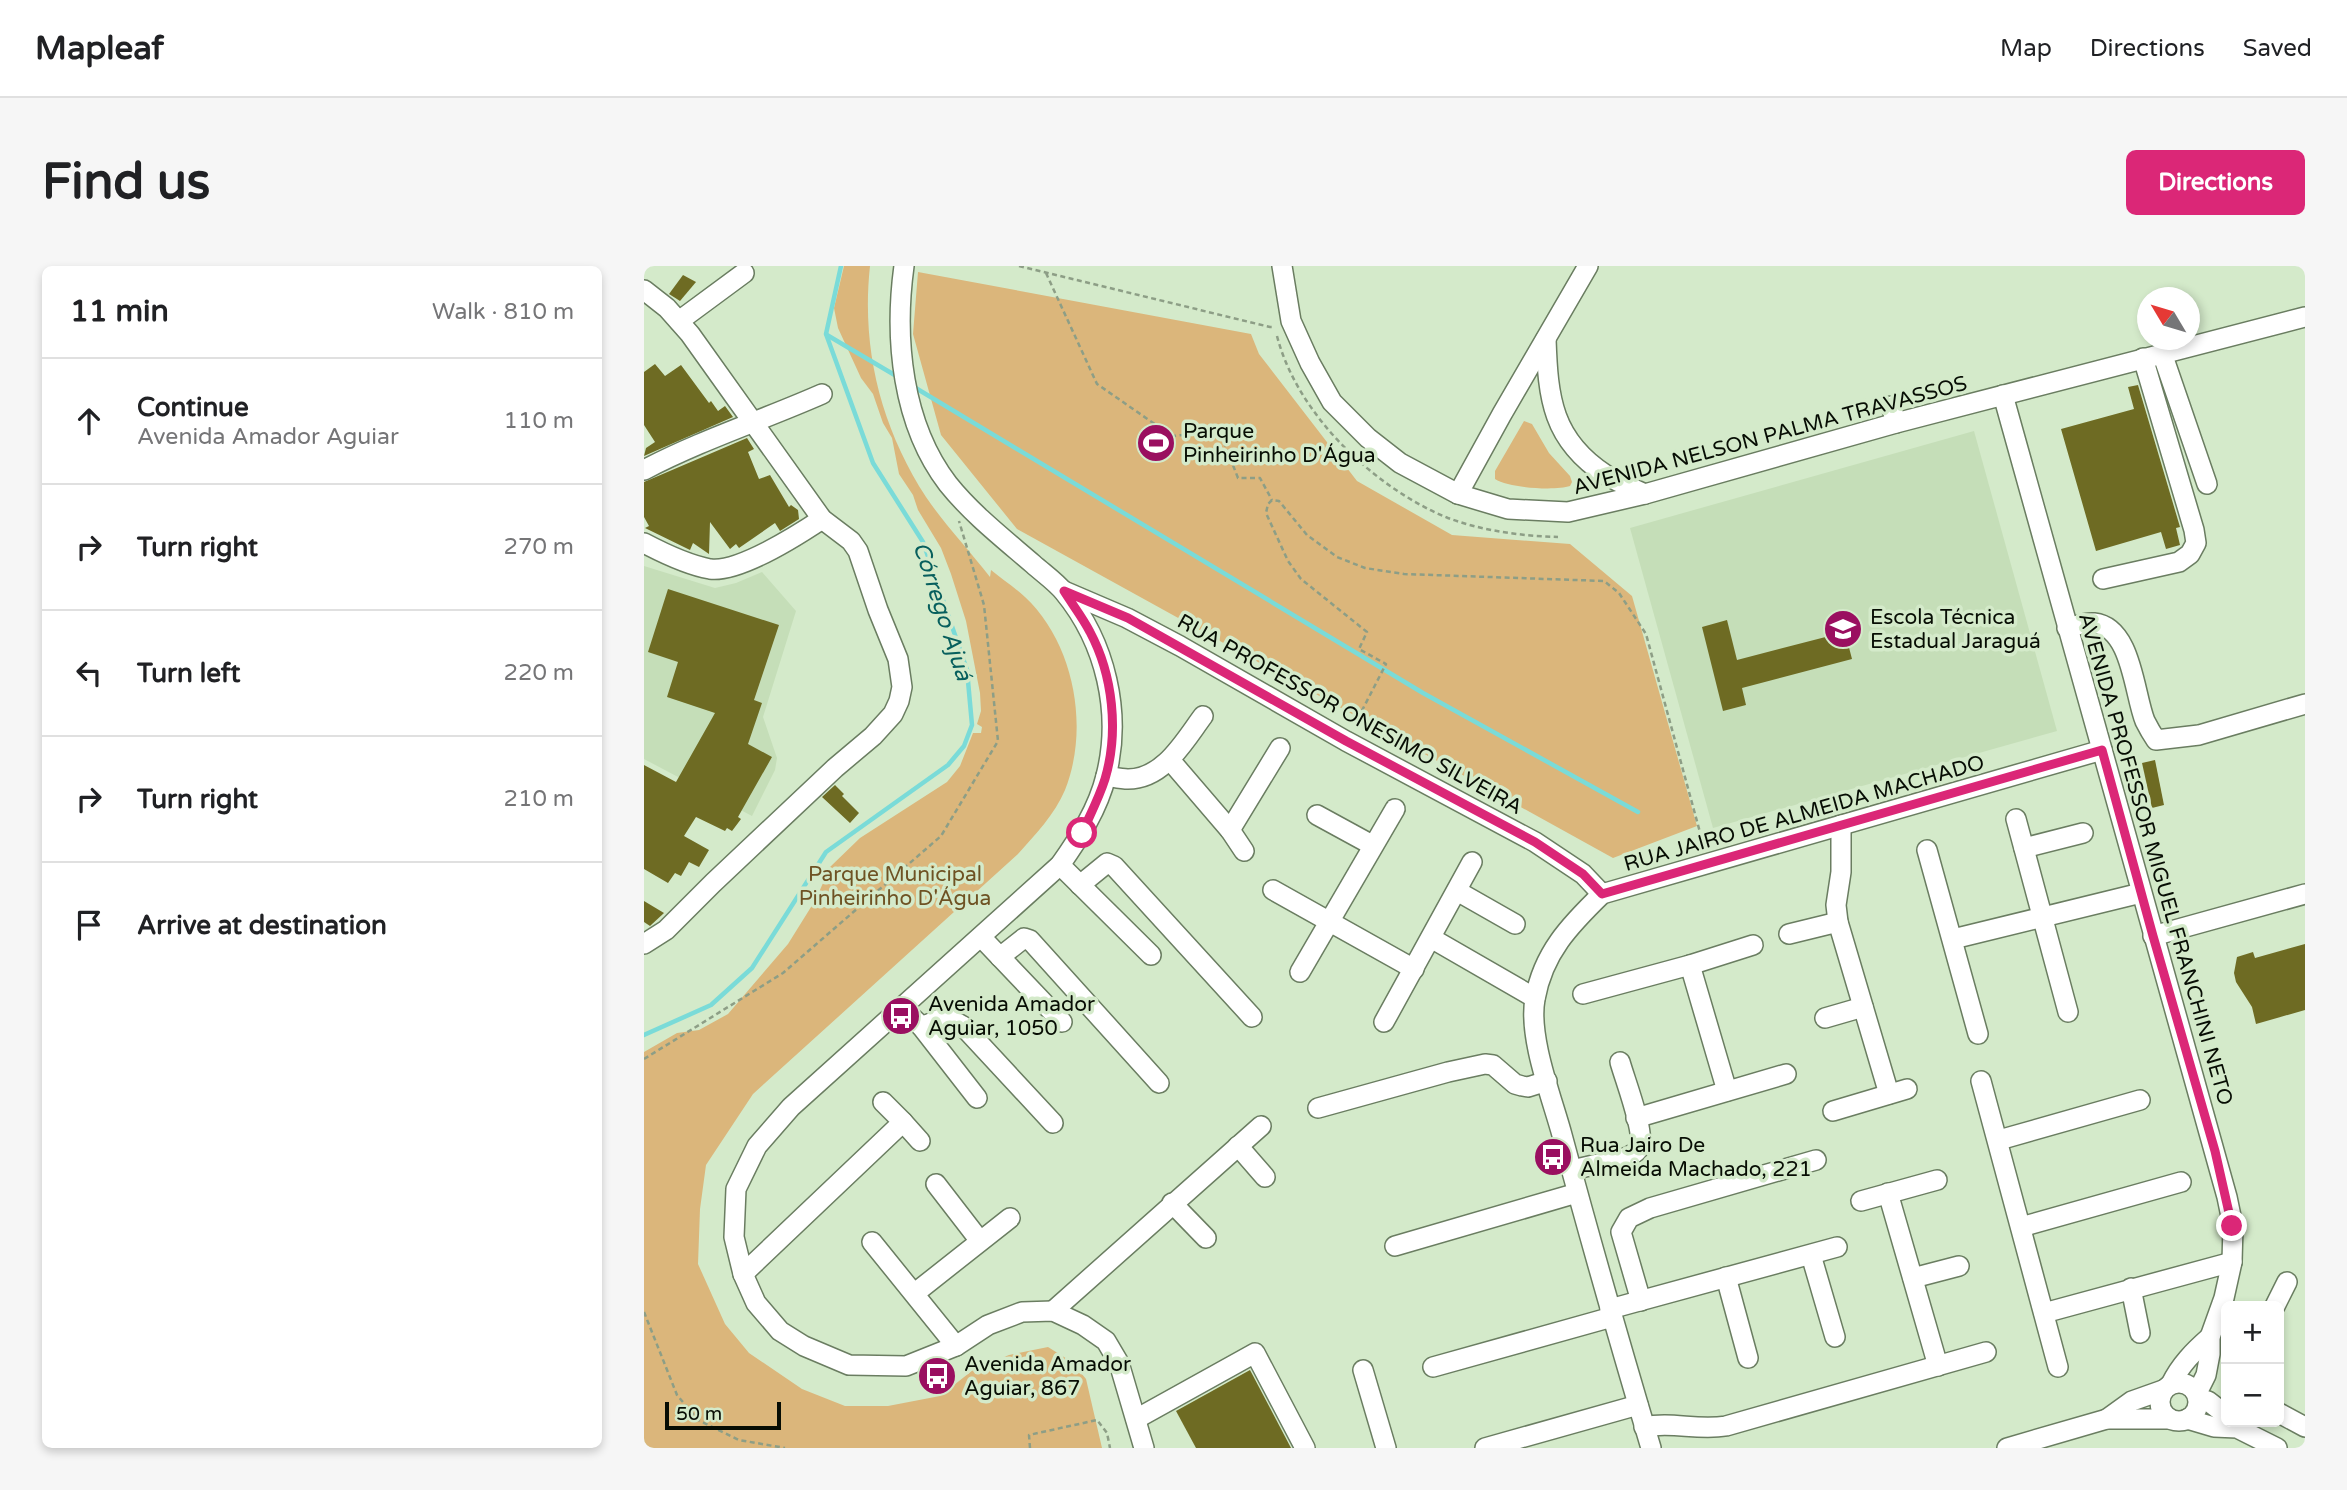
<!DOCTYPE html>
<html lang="en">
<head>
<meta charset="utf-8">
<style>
  :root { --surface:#fff; --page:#f6f6f6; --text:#202124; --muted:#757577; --line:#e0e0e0; --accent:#db2777 }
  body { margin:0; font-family:"Varela Round",sans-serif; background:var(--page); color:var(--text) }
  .controls { position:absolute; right:21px; bottom:21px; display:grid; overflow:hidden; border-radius:10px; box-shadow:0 4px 10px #0003 }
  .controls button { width:63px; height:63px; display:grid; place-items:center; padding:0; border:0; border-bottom:2px solid var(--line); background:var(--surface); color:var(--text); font:35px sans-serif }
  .compass { position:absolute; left:1493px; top:21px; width:63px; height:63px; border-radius:50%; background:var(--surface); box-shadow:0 4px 10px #0003; rotate:308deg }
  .scale { position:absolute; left:21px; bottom:18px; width:116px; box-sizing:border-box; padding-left:7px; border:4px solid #070d04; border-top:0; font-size:19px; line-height:24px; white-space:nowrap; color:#070d04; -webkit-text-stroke:5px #d4eaca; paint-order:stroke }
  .stop { position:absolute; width:21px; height:21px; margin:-16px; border:5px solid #db2777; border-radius:50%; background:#fff }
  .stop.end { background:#db2777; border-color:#fff; box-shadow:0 2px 7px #0008 }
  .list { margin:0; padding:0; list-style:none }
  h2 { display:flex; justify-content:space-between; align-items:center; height:91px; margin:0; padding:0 28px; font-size:30px }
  h2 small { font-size:23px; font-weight:400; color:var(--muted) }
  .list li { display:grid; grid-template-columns:46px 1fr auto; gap:21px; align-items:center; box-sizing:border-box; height:126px; padding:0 28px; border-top:2px solid var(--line) }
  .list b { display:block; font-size:26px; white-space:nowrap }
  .list p { margin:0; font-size:23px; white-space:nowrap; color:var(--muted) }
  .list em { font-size:23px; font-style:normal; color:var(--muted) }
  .icon { flex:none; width:38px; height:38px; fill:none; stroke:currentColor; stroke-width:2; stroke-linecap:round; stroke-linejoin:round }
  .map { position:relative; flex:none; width:1661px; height:1182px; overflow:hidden; border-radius:10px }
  header { display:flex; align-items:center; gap:42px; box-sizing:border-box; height:98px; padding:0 35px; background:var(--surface); border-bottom:2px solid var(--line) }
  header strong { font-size:33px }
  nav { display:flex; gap:38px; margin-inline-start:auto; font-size:24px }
  .intro { display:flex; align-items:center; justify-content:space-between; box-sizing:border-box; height:168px; padding:0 42px }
  h1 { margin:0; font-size:49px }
  .button { padding:18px 32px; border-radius:10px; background:var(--accent); color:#fff; font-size:24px; font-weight:700 }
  main { display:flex; gap:42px; padding:0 42px }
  aside { flex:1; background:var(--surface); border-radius:10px; box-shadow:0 4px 10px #0003 }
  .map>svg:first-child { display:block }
  .built { fill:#c5deb8 }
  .green { fill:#dbb67b }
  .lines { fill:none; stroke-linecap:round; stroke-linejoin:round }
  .stream { stroke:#7adbd8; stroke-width:4.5 }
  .building { fill:#6e6b23 }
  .minor-casing { stroke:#6a7d61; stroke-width:22 }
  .path { stroke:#8d9e86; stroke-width:2.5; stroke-dasharray:5 3.5; stroke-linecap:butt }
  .minor { stroke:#fff; stroke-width:19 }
  .route { stroke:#db2777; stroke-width:9 }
  .labels { text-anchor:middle; stroke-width:7; stroke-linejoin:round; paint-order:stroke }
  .poi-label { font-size:21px; fill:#070d04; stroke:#d4eaca; text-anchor:start }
  .street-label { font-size:21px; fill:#070d04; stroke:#d4eaca }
  .park-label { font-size:21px; fill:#6e5223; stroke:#d4eaca }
  .water-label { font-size:23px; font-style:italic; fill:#075f5d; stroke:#d4eaca }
</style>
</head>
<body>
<header>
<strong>Mapleaf</strong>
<nav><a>Map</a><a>Directions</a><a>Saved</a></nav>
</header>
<div class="intro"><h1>Find us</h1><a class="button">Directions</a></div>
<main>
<aside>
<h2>11 min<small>Walk · 810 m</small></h2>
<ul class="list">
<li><svg class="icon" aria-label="ahead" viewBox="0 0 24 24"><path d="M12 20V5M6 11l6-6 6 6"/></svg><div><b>Continue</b><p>Avenida Amador Aguiar</p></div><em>110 m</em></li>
<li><svg class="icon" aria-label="right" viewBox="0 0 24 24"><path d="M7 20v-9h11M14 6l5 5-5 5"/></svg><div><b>Turn right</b></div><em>270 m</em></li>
<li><svg class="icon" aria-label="left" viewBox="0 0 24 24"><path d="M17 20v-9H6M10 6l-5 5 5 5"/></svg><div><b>Turn left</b></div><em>220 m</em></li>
<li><svg class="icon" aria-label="right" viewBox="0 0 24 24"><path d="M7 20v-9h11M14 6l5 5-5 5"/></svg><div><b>Turn right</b></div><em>210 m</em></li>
<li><svg class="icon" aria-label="arrive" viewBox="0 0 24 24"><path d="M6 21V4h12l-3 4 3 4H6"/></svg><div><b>Arrive at destination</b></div></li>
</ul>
</aside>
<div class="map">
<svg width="1661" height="1182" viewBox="0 0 1661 1182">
  <rect width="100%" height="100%" fill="#d4eaca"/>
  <g class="built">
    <path d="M1330 165 1413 465 1069 562 986 262Z"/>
    <path d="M0 300 71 322 92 317 118 306 152 345 119 451 133 492 131 504 108 550 0 493Z"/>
  </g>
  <g class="green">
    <path d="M200 0H226C217 83 237 161 282 231 301 259 325 284 346 311L347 304C358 313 370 321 381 331 430 377 446 461 421 524 411 548 391 569 374 588L109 828 62 899 56 943 54 998 81 1058 105 1087 158 1123 201 1140H244L296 1130 329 1104 365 1089 404 1081 428 1096 442 1113 458 1182H0V786L33 767 55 764 84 748 144 678 172 633 186 601 216 572 303 516 316 500 329 467H337L338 461 333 458 337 445 336 427 322 355 307 308 297 282 274 244 269 229 255 208 248 172 239 157 229 128 217 112 194 62 190 42Z"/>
    <path d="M274 6 607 68 615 88 713 215 808 269 926 278 988 330 1053 560 969 592 373 263 297 169 269 68Z"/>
    <path d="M880 155 888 158 905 187 926 210 928 216 926 220C911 225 865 222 851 213V205Z"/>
  </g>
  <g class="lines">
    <g class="stream">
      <path d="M183 69 254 111"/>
      <path d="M270 121 779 427 994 546"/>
      <path d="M0 769 67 739 108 702 182 586 304 499 320 480 328 459 323 404 279 276 229 197 182 68 197 0"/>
    </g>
  </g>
  <g class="building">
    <path d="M39 9 52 16 36 35 25 28Z"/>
    <path d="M11 98 21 110 37 99 65 137 67 135 74 145 81 140 89 151 0 190 2 182 11 176 0 159V106Z"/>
    <path d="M1494 119 1536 261 1532 262 1536 279 1522 283 1517 266 1452 285 1417 163 1490 143 1484 121Z"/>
    <path d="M103 172 110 183 104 186 115 213 126 209 145 241 147 239 154 244 155 253 136 265 131 257 95 282 92 278 86 283 66 256 65 288 49 277 46 284 1 262 5 260 0 251V216Z"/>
    <path d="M24 323 135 359 110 434 118 437 104 478 128 491 94 551 97 553 88 565 83 562 81 565 52 551 40 570 65 584 55 601 45 596 37 610 31 607 24 617 0 603V499L32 516 71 447 23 431 34 396 4 386Z"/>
    <path d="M1083 354 1093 394 1201 366 1208 393 1098 422 1102 439 1079 445 1058 361Z"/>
    <path d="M1511 494 1520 539 1508 542 1498 497Z"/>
    <path d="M191 519 200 528 198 530 215 547 206 557 178 531Z"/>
    <path d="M0 635 20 647 6 660 0 656Z"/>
    <path d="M1661 678V744L1612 758 1608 741 1592 716 1590 707 1593 691 1609 686 1611 692Z"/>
    <path d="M606 1104 647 1182H552L532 1145Z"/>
  </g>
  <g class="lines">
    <defs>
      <g id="minor">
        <path d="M260 0C250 73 258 158 304 218 328 248 360 273 389 298 399 307 412 316 420 326 462 377 478 447 462 510 454 543 435 572 416 599L147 841 113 880 92 923 90 971 99 1008 112 1037 136 1065 160 1080 205 1099 262 1100 312 1080 344 1059 378 1046 409 1045 439 1059 462 1075 475 1097 500 1182"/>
        <path d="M638 0 647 55 666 97 688 136 724 172 756 197 814 228 864 243 924 246 1001 228 1252 157 1661 51"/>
        <path d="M0 24 23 42 46 68 178 253 207 275 214 285 234 344 254 393 258 421 255 435 249 448 229 470 191 502 69 617 22 664 0 678"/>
        <path d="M35 55 100 7"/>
        <path d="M902 73C904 132 908 174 962 209 974 216 988 222 1001 228"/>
        <path d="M1518 87 1563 218"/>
        <path d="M1359 129 1583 931 1589 960 1588 996 1580 1032 1566 1071V1088L1562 1109 1553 1127"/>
        <path d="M1247 140 1252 157"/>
        <path d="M0 204C57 174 119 154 178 128"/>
        <path d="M814 228 858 148 944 0"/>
        <path d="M0 277C19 287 44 299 66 303 94 307 154 269 178 253"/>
        <path d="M1459 313 1535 296 1546 288 1552 277 1550 264 1499 92"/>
        <path d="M420 325 483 352 536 380 702 475 891 576 939 608 958 628"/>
        <path d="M1423 362C1432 360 1441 356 1450 357 1488 361 1490 428 1501 455 1504 461 1508 468 1512 474L1555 469 1661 438"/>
        <path d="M526 494 586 564 600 585"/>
        <path d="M462 510C469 511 477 513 484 513 520 513 541 474 559 450"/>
        <path d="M673 549 728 579"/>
        <path d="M1372 553 1424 746"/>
        <path d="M1197 559V606L1192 639 1194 656 1245 828"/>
        <path d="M586 564 636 482"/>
        <path d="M1380 582 1439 567"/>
        <path d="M1283 584 1334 768"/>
        <path d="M416 599 507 689"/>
        <path d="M436 619 463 597 470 600 608 751"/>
        <path d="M629 624 770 703"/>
        <path d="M813 625 871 658"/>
        <path d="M1145 668 1194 656"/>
        <path d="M1509 670 1661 628"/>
        <path d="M337 671 418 756"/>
        <path d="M787 672 891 732"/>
        <path d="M1309 673 1497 627"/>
        <path d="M356 691 380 672 386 674 515 817"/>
        <path d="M1046 699 1109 679"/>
        <path d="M656 706 751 543"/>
        <path d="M939 728 1046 699 1083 825"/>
        <path d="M258 742 277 760C301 755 292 745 319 760L409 857"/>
        <path d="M1181 752 1219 741"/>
        <path d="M740 756 828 596"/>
        <path d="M277 760 333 832"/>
        <path d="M1337 815 1414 1101"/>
        <path d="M674 842 804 806 841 798 849 799 871 818 878 820 884 821 903 815"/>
        <path d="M1189 845 1263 823"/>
        <path d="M992 852 1142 808"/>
        <path d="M259 856 276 875"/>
        <path d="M1355 874 1496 834"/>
        <path d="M594 880 621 911"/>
        <path d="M928 904 984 891C989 888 995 885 996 879 1000 863 981 814 976 796"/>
        <path d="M292 918 336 975"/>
        <path d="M1244 927 1294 1100"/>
        <path d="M1217 935 1293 914"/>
        <path d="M528 937 562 972"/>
        <path d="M1377 961 1537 916"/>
        <path d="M228 976 312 1080"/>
        <path d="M751 980 933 927"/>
        <path d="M1167 989 1191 1071"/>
        <path d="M99 1008 259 856 239 836"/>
        <path d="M1082 1011 1104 1092"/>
        <path d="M1269 1012 1315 1000"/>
        <path d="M1487 1022 1496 1067"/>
        <path d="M271 1027 366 952"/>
        <path d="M997 1035 977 966 985 952 1006 942 1172 894"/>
        <path d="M1631 1040 1643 1016"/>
        <path d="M966 1043 1193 981"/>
        <path d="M409 1045 617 860"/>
        <path d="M1400 1047 1588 996"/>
        <path d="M789 1101 968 1051"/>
        <path d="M719 1104 742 1182"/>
        <circle cx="1535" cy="1136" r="19"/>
        <path d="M1527 1118C1536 1099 1550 1085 1566 1071"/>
        <path d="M1554 1132 1564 1135 1582 1149"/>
        <path d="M1635 1147 1661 1161"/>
        <path d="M492 1153 611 1087 661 1182"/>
        <path d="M1463 1153 1488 1135 1519 1124"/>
        <path d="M1543 1153 1570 1161 1593 1162 1633 1182"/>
        <path d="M1000 1161C1028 1155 1053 1165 1082 1160L1342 1086"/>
        <path d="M841 1182 994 1139"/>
        <path d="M1007 1182C976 1078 946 973 918 869 908 832 884 771 891 733 899 687 926 659 958 628L1458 484"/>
        <path d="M1363 1182 1463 1153H1526"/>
      </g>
    </defs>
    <use href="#minor" class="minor-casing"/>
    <g class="path">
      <path d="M375 0 626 61H630"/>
      <path d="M402 7 453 118 528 170 576 166 594 212H616L628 234"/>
      <path d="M633 70C653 148 730 222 804 252 839 265 878 270 914 271"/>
      <path d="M710 460 742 398 715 383 723 366 657 313 644 295 622 247 624 238 628 234 635 235 663 269 693 291 721 302 760 308 960 315 975 327 1002 368 1060 581"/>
      <path d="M0 793 139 707 297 570 354 475 340 339 315 255"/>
      <path d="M0 1046 33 1129 54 1154 95 1174 141 1182"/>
      <path d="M386 1182 385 1169 453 1154 463 1167 466 1182"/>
    </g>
    <use href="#minor" class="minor"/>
  </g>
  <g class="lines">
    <path class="route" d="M438 567C446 549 455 532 461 513 475 466 469 409 446 366 439 352 428 338 420 325L484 352 702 475 891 576 939 608 958 628 1458 484 1509 670 1571 885 1588 960"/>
  </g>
  <defs>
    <symbol id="stadium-disc" viewBox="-11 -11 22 22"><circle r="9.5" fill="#9a0f60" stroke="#d4eaca"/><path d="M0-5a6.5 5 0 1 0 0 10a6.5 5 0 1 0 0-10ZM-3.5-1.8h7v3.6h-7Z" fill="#fff"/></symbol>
    <symbol id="university-disc" viewBox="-11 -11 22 22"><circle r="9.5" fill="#9a0f60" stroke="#d4eaca"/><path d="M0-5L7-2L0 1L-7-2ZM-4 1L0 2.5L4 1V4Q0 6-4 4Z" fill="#fff"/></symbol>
    <symbol id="bus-disc" viewBox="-11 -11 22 22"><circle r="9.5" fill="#9a0f60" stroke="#d4eaca"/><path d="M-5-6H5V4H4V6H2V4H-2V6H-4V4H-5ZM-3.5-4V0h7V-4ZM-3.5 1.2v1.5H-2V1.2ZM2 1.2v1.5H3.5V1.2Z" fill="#fff"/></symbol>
  </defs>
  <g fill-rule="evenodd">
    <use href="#stadium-disc" x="490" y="155" width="44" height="44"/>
    <use href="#university-disc" x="1177" y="341" width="44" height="44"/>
    <use href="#bus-disc" x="235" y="728" width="44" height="44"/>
    <use href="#bus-disc" x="887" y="869" width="44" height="44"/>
    <use href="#bus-disc" x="271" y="1088" width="44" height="44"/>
  </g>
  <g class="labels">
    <g class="poi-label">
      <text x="539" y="172">Parque<tspan x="539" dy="24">Pinheirinho D'Água</tspan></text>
      <text x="1226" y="358">Escola Técnica<tspan x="1226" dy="24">Estadual Jaraguá</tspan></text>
      <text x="284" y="745">Avenida Amador<tspan x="284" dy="24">Aguiar, 1050</tspan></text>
      <text x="936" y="886">Rua Jairo De<tspan x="936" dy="24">Almeida Machado, 221</tspan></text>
      <text x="320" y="1105">Avenida Amador<tspan x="320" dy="24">Aguiar, 867</tspan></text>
    </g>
    <g class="street-label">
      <text transform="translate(1126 169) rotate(-15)" y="7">AVENIDA NELSON PALMA TRAVASSOS</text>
      <text transform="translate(706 448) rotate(29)" y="7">RUA PROFESSOR ONESIMO SILVEIRA</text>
      <text transform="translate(1160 547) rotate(-16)" y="7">RUA JAIRO DE ALMEIDA MACHADO</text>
      <text transform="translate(1512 593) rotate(74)" y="7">AVENIDA PROFESSOR MIGUEL FRANCHINI NETO</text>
    </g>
    <g class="park-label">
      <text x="251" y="615">Parque Municipal<tspan x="251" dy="24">Pinheirinho D'Água</tspan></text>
    </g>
    <g class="water-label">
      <text transform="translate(299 345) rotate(72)" y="8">Córrego Ajuá</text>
    </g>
  </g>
</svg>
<div class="controls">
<button>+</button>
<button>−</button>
</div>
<svg class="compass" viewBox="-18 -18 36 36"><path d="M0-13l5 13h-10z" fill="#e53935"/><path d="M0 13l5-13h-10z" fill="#757577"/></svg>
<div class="scale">50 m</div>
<div class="stop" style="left:438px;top:567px"></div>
<div class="stop end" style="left:1588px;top:960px"></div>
</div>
</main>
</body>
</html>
